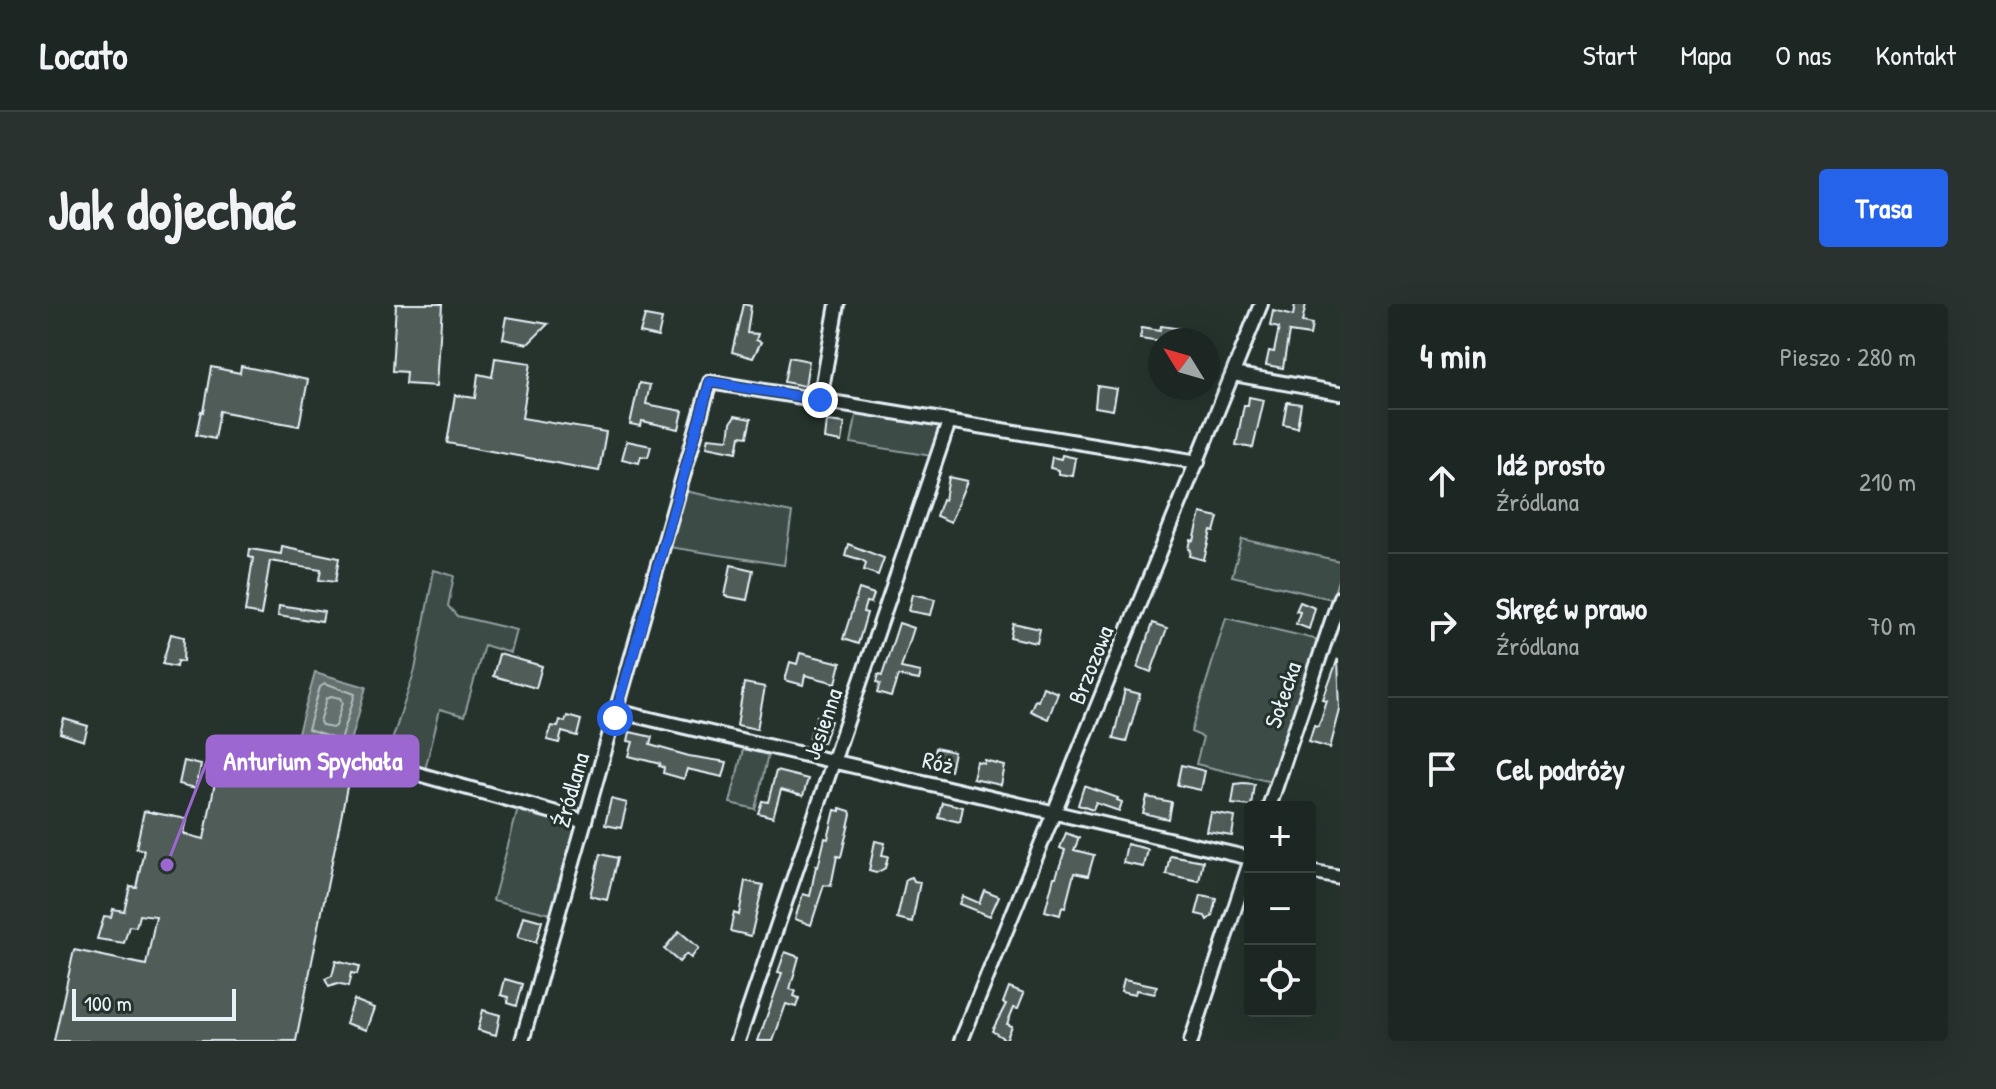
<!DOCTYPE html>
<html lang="pl">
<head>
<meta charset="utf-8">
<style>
  :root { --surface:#1c2622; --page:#29322f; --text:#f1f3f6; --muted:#a0a5a5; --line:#3a4340; --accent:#2563eb }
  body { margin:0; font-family:"Patrick Hand",sans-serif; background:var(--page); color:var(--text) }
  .controls { position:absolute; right:24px; bottom:24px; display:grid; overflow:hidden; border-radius:8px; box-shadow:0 8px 32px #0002 }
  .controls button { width:72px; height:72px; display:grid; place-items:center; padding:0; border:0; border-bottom:2px solid var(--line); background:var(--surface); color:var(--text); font:40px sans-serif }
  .compass { position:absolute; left:1100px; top:24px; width:72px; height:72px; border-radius:50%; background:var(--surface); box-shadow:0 8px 32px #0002; rotate:307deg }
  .scale { position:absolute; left:24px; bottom:20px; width:164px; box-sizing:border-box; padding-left:8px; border:4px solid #e8f1f8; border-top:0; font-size:22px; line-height:28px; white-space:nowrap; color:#e8f1f8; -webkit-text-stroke:6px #26332d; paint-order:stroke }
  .stop { position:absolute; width:24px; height:24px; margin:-18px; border:6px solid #2563eb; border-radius:50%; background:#fff }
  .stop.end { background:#2563eb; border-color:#fff; box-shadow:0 2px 8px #0008 }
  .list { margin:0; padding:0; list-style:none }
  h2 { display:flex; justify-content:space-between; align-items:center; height:104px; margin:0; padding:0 32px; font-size:34px }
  h2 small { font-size:26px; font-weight:400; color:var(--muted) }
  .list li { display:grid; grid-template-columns:52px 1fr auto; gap:24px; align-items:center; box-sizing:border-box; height:144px; padding:0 32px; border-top:2px solid var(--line) }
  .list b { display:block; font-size:30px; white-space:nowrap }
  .list p { margin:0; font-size:26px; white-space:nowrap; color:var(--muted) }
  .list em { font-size:26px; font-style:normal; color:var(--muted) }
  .icon { flex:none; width:44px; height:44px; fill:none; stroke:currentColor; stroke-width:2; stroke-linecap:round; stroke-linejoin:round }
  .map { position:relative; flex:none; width:1292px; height:737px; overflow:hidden; border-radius:8px }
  header { display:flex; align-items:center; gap:48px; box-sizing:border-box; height:112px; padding:0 40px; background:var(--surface); border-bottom:2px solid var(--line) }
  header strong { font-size:38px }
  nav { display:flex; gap:44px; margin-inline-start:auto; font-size:28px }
  .intro { display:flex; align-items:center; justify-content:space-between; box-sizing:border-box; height:192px; padding:0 48px }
  h1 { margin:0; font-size:56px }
  .button { padding:20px 36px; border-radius:8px; background:var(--accent); color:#fff; font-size:28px; font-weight:700 }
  main { display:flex; gap:48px; padding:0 48px }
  aside { flex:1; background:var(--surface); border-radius:8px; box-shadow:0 8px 32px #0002 }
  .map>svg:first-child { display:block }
  .green { fill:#3e4b47; stroke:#939ea0; stroke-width:2 }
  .water { fill:#636f6d; stroke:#98a3a5; stroke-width:2 }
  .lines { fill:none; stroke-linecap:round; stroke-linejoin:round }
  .shore { stroke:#b3bdc0; stroke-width:2 }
  .building { fill:#505c59; stroke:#e8f1f8; stroke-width:2 }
  .minor-casing { stroke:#e8f1f8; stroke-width:18 }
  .minor { stroke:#26332d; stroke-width:12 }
  .route { stroke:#2563eb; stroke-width:10 }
  .labels { text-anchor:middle; stroke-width:6; stroke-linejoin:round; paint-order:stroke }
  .street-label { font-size:24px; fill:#e8f1f8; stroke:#26332d }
  .leader { fill:none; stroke:#9c67d0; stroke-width:3 }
  .callout-dot { fill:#9c67d0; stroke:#26332d; stroke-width:3 }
  .callout { fill:#9c67d0; stroke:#9c67d0; stroke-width:3 }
  .callout-label { font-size:26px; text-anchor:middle; font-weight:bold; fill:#fff }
</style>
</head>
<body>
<header>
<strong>Locato</strong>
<nav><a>Start</a><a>Mapa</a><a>O nas</a><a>Kontakt</a></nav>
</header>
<div class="intro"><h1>Jak dojechać</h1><a class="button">Trasa</a></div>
<main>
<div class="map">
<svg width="1292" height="737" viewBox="0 0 1292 737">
  <rect width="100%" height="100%" fill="#26332d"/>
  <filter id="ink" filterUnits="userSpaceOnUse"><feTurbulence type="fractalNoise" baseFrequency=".0125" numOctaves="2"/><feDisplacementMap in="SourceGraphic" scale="16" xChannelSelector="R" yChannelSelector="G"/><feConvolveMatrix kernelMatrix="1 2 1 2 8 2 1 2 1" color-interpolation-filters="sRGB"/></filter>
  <g filter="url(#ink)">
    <g class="green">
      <path d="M809 107 893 121 883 152 803 139Z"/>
      <path d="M637 187 744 209 736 261 621 243Z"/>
      <path d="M1194 235 1292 257V270L1284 295 1184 272Z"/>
      <path d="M386 266 406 272 400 302 409 312 469 326 463 349 436 341 416 412 392 405 376 470 338 455 367 366Z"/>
      <path d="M1178 314 1271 336 1224 478 1148 460 1155 433 1143 428Z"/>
      <path d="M695 445 720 451 707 505 682 499Z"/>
      <path d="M470 505 530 522 503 610 445 596Z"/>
    </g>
    <path class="water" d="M267 368 318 383 300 448 249 433Z"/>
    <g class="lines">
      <g class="shore">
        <path d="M277 379 307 390 293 437 260 426 272 382Z"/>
        <path d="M283 392 293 394 295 398 288 422 285 424 274 422 272 418 279 394Z"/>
      </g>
    </g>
    <g class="building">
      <path d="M348 0H394L389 82 357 80 358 68 344 67Z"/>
      <path d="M695 0 703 2 699 29 710 30 708 36 713 38 705 54 684 48Z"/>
      <path d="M1247 0H1258L1254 18 1264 20 1262 31 1241 28 1235 64 1218 61 1221 47 1226 48 1231 24 1222 22 1225 7 1245 12Z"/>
      <path d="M597 12 614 15 610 33 592 29Z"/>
      <path d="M459 13 500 20 480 40 455 35Z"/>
      <path d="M1113 22 1134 25V29L1140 36 1112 37 1092 34 1094 23 1112 26Z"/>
      <path d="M741 53 761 57 757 82 736 78Z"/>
      <path d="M447 54 483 59 474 114 558 128 551 167 399 139 407 91 427 94 430 70 444 73Z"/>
      <path d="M193 62 260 76 251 122 171 107 166 135 148 131 153 107 155 108 163 63 192 69Z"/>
      <path d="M591 79 602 81 598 100 635 107 631 125 594 117 593 122 582 120Z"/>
      <path d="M1049 82 1069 85 1065 106 1047 103Z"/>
      <path d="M1201 93 1216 96 1205 144 1188 141 1196 101H1200Z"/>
      <path d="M1239 98 1253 100 1249 123 1235 120Z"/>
      <path d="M687 112 703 115 699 133 692 132 689 148 659 142 661 133 681 135 683 119Z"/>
      <path d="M779 117 797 119 794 138 777 135Z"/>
      <path d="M579 137 603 142 600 153 593 152 591 159 574 155Z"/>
      <path d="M1014 151 1028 154 1025 172 1011 170V166L1002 164 1004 153 1013 155Z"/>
      <path d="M901 173 920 177 903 218 888 212 894 195 897 196Z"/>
      <path d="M1153 209 1170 213 1166 228 1163 227 1156 256 1142 252 1143 246 1141 245 1143 236 1146 237Z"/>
      <path d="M800 240 836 254 830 271 816 266 818 259 814 256 797 251Z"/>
      <path d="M234 242 291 254 287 278 271 276 273 265 222 257 213 311 197 308 205 254 201 253 202 245 233 250Z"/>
      <path d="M683 261 705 266 699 296 677 292Z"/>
      <path d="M811 285 826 290 823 299 818 298 815 308 819 309 810 340 795 335Z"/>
      <path d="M865 290 887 295 883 311 861 307Z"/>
      <path d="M1252 298 1267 304 1261 325 1248 320 1252 308 1248 307Z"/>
      <path d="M231 301 276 308 274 318 230 311Z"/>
      <path d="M851 319 866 324 853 364 873 368 871 376 850 372 843 393 829 389 832 380 828 379 830 371 834 372Z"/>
      <path d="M965 319 992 325 989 339 962 333Z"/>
      <path d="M1104 319 1119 324 1103 368 1090 363Z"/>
      <path d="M123 330 136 333 135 358 129 357 128 363 114 360Z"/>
      <path d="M752 349 793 359 788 379 757 371 755 381 737 376 742 358 749 360Z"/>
      <path d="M451 350 494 362 488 384 445 372Z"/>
      <path d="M1290 354 1292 406 1282 444 1261 438 1266 422 1270 423 1273 416 1279 397 1275 396Z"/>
      <path d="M696 379 717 383 709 425 689 421Z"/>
      <path d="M995 383 1010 389 1000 415 982 407 987 396 990 397Z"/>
      <path d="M1077 386 1092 390 1078 438 1065 435Z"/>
      <path d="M519 412 533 416 529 432 514 428 511 439 499 436 504 422 510 423 512 416 517 418Z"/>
      <path d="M769 412 783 417 775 439 761 434Z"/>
      <path d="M16 415 40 422 36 437 12 429Z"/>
      <path d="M582 428 604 433 602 441 641 452 679 458 675 473 639 465 636 475 615 469 616 464 611 462 612 460 581 452 585 438 580 437Z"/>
      <path d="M175 437 303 463 248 737H6L26 646 98 661 108 613 91 611 88 623 81 622 76 639 49 635 56 612 63 613 65 605 76 607 82 582 88 583 96 546 88 544 96 507 139 515 136 530 156 535Z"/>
      <path d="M887 444 906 448 902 466 883 461Z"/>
      <path d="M136 457 153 461 148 484 131 480Z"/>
      <path d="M937 457 957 462 953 481 925 475 929 458 937 460Z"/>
      <path d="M1133 461 1157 467 1153 486 1129 481Z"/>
      <path d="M728 467 760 475 755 492 733 486 725 513 710 509 714 497 720 498Z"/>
      <path d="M1195 479 1206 480 1203 502 1184 500 1187 480Z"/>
      <path d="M1036 482 1070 494 1069 496 1074 498 1071 507 1048 499 1045 506 1030 501Z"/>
      <path d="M1099 493 1123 498 1120 515 1095 509Z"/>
      <path d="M563 495 579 499 573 524 557 521Z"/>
      <path d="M894 498 915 503 912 518 890 513Z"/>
      <path d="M792 504 802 507 803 510 793 553 789 552 783 582 776 581 763 621 747 615 755 590 762 592 768 562 770 563 777 534 780 535 787 506 792 507Z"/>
      <path d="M1163 509 1187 513 1184 532 1159 528Z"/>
      <path d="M1018 529 1031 534 1026 546 1046 551 1040 572 1026 569 1017 604 1014 603 1012 611 997 607 1006 573H1008L1017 546 1012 544Z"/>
      <path d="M827 537 837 539 834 551 840 552 837 564 828 569 821 567Z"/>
      <path d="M1079 540 1100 545 1096 563 1075 559Z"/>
      <path d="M552 550 569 554 559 596 542 592Z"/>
      <path d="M1122 551 1155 557 1151 577 1118 570Z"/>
      <path d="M864 573 866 577 872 578 864 618 849 614 858 575Z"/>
      <path d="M697 577 715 581 703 632 682 627 686 609 691 611Z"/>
      <path d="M936 586 951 592 942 612 912 600 915 592 931 599Z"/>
      <path d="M1153 591 1168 594 1164 612 1159 616 1157 612 1148 610Z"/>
      <path d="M476 612 494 617 488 638 470 633Z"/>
      <path d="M631 627 651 644 643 654 638 650 631 658 616 645Z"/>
      <path d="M737 648 751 653 742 685 748 687 746 692 751 694 748 703 738 700 725 737H710L734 669 730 668Z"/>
      <path d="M288 657 311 663 309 671 303 670 300 683 289 680 281 683 277 675 284 672Z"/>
      <path d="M457 675 474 680 468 702 459 699 460 693 453 691Z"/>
      <path d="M1076 675 1109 682 1107 690 1089 686 1088 690 1073 687Z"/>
      <path d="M961 683 976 689 970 704 966 703 959 720 964 722 958 736 944 727 958 700 955 699Z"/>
      <path d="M306 696 327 704 319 726 298 719Z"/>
      <path d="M435 706 452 711 448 731 430 726Z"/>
    </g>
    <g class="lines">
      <defs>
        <g id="minor">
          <path d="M1185 70 1292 89"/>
          <path d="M772 96 789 0"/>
          <path d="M568 407 1202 554"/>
          <path d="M331 459 537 517"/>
          <path d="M1221 503 1292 293"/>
          <path d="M1262 567 1292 573"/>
          <path d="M474 737 662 78 1150 158"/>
          <path d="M690 737 901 118"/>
          <path d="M913 737 1213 0"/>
          <path d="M1143 737 1202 558"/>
        </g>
      </defs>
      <use href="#minor" class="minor-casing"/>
      <use href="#minor" class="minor"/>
    </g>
  </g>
  <g class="lines" filter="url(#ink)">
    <path class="route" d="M567 414 662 78 772 96"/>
  </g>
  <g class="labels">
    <g class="street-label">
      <text transform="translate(1043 361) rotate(-68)" y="8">Brzozowa</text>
      <text transform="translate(1235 391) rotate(-71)" y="8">Sołecka</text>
      <text transform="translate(775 420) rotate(-71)" y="8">Jesienna</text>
      <text transform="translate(890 459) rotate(13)" y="8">Róż</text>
      <text transform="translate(523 486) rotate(-74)" y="8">Źródlana</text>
    </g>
  </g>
  <path class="leader" d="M119 561L159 457"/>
  <circle class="callout-dot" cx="119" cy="561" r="8"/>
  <rect class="callout" x="159" y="432" width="211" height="50" rx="8"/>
  <g class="callout-label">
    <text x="265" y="466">Anturium Spychała</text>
  </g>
</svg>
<div class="controls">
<button>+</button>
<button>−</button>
<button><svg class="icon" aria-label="locate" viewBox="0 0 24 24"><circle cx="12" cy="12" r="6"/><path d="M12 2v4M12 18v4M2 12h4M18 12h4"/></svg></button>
</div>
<svg class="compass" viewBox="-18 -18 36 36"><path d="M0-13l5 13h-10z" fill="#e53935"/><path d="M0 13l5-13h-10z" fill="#a0a5a5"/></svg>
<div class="scale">100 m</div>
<div class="stop" style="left:567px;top:414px"></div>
<div class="stop end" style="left:772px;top:96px"></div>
</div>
<aside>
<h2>4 min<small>Pieszo · 280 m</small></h2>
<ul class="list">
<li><svg class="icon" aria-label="ahead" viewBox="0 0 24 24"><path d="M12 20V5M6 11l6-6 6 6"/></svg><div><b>Idź prosto</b><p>Źródlana</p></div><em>210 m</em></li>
<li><svg class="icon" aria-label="right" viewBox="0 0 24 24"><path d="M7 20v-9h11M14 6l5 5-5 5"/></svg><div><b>Skręć w prawo</b><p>Źródlana</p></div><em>70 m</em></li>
<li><svg class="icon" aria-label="arrive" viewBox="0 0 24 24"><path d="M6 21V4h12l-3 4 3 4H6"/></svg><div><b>Cel podróży</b></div></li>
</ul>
</aside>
</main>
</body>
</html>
